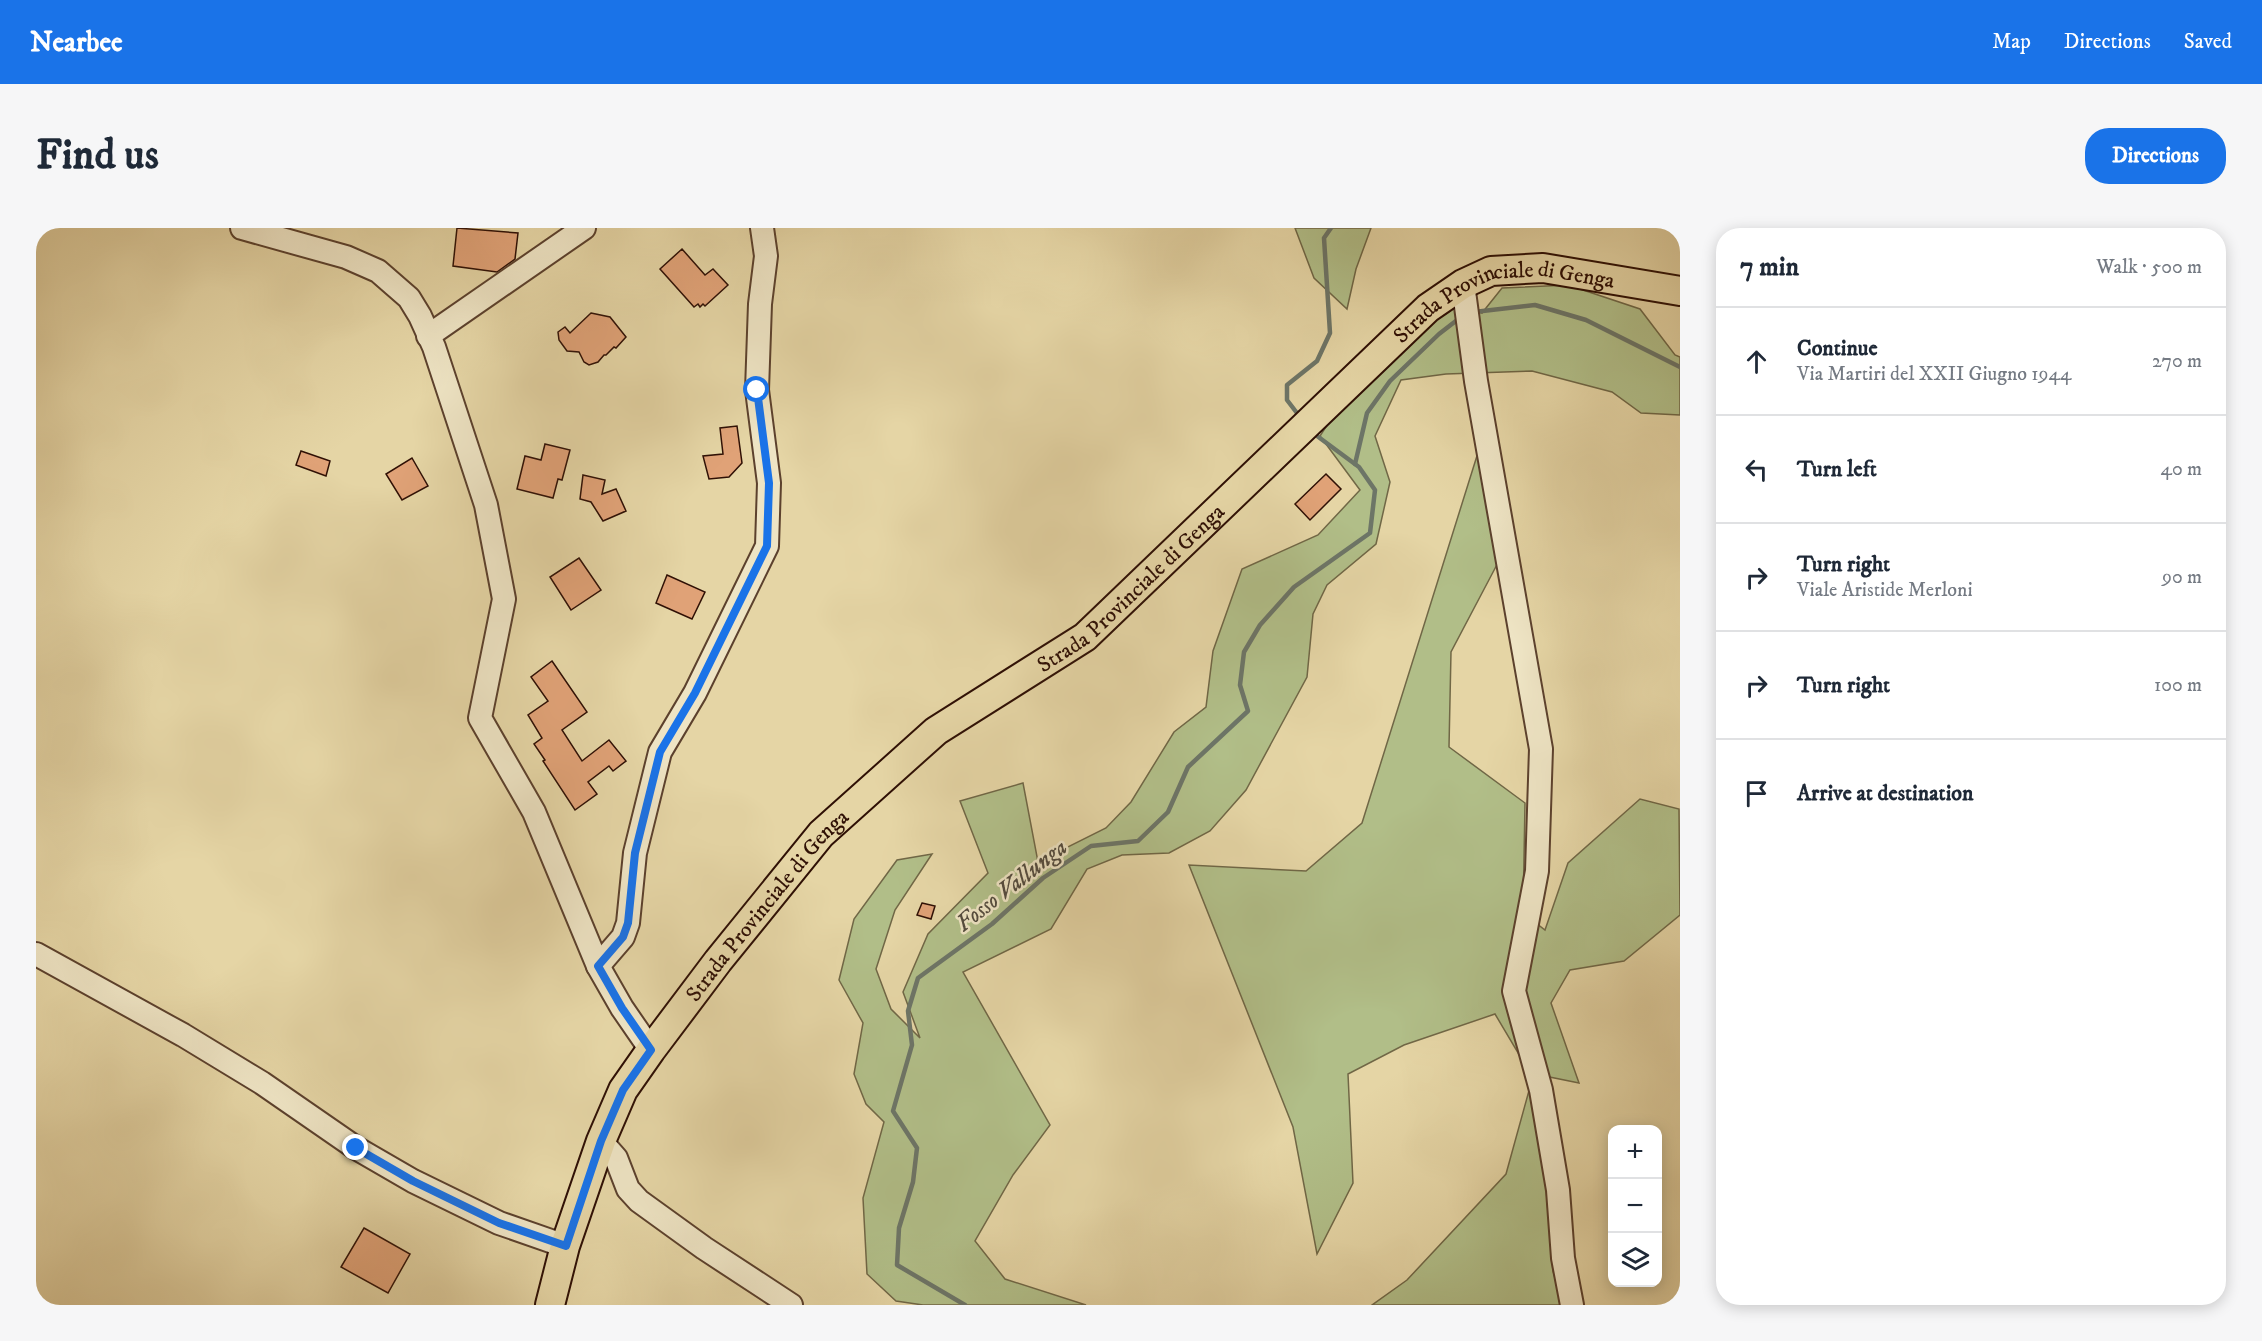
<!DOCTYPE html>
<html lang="en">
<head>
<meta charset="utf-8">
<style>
  :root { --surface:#fff; --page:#f6f6f7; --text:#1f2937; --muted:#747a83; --line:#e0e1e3; --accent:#1a73e8 }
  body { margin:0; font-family:"IM FELL DW Pica",serif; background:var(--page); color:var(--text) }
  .controls { position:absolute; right:18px; bottom:18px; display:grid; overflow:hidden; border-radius:12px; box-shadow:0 3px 15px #0003 }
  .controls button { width:54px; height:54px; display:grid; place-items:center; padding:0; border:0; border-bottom:2px solid var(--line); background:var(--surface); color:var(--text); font:30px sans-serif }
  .stop { position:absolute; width:18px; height:18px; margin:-14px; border:4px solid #1a73e8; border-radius:50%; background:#fff }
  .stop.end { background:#1a73e8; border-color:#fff; box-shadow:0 2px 6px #0008 }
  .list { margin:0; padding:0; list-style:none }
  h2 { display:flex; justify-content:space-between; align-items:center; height:78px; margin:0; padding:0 24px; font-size:26px }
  h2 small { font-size:20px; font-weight:400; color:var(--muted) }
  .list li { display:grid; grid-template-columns:39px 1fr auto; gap:18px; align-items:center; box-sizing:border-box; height:108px; padding:0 24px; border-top:2px solid var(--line) }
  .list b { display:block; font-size:22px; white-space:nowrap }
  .list p { margin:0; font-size:20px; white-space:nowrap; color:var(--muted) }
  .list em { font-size:20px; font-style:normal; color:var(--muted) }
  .icon { flex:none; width:33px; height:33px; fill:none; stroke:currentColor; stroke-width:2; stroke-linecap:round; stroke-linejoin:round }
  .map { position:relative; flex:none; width:1644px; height:1077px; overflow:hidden; border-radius:24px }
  header { display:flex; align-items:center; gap:36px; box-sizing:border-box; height:84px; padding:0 30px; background:var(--accent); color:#fff }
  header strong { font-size:28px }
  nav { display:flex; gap:33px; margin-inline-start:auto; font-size:21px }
  .intro { display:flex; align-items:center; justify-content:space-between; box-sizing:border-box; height:144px; padding:0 36px }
  h1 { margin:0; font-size:42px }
  .button { padding:15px 27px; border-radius:24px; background:var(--accent); color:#fff; font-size:21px; font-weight:700 }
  main { display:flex; gap:36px; padding:0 36px }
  aside { flex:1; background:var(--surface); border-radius:24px; box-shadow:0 3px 15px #0003 }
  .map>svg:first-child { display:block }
  .green { fill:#b1be88; stroke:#706746; stroke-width:1.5 }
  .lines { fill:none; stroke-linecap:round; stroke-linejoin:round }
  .stream { stroke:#6d7567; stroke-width:4.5 }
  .building { fill:#e0a277; stroke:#2f1005; stroke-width:1.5 }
  .minor-casing { stroke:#5c412d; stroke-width:26 }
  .major-casing { stroke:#2f1005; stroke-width:32 }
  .minor { stroke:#eee4c4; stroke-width:22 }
  .major { stroke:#e5d5a5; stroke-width:28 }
  .route { stroke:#1a73e8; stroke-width:8 }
  .labels { text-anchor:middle; stroke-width:5; stroke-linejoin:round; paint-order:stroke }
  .street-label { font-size:22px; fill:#2f1005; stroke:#eee4c4 }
  .water-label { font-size:24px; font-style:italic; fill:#534b3e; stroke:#eee4c4 }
</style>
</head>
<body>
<header>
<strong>Nearbee</strong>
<nav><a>Map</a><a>Directions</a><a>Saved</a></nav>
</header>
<div class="intro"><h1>Find us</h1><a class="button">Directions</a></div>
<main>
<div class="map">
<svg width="1644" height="1077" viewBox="0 0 1644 1077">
  <rect width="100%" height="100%" fill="#e5d5a5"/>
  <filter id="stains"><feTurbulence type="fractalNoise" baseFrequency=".00333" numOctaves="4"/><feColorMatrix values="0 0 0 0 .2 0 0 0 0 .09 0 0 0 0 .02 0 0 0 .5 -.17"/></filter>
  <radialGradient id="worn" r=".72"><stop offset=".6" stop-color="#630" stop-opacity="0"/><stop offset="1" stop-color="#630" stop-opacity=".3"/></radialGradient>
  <g class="green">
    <path d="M1259 0H1335L1320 41 1311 81 1278 50Z"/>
    <path d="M1532 57 1604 81 1639 127 1644 129V187L1605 185 1576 164 1496 143 1410 146 1365 152 1339 208 1354 254 1340 316 1291 357 1277 386 1271 449 1210 562 1174 603 1133 625 1086 627 1051 641 1015 701 927 744 1014 897 977 947 939 1013 969 1051 1050 1077H887L860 1073 831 1046 827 970 848 894 830 876 818 846 827 795 803 752 818 691 861 632 896 626 859 682 840 741 855 781 884 810 867 764 892 706 952 645 924 573 987 555 1002 634 1070 600 1095 574 1138 504 1170 479 1177 423 1206 341 1282 307 1324 262 1284 208 1313 163 1399 80 1422 76 1446 85 1466 60Z"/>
    <path d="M1445 215 1465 329 1415 424 1413 519 1489 575 1487 685 1509 702 1532 635 1604 571 1643 581 1644 687 1588 733 1534 742 1515 775 1543 855 1494 845 1459 786 1368 817 1312 846 1317 955 1281 1026 1257 899 1153 637 1270 643 1326 595Z"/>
    <path d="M1494 859 1507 924 1517 1043 1527 1077H1336L1371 1052 1470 946Z"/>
  </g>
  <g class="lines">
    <g class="stream">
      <path d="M1438 84 1499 77 1550 92 1644 139"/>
      <path d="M1264 189 1251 172V157L1281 133 1294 105 1288 10 1295 0"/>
      <path d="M1319 236 1331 185 1354 153 1403 106 1425 89"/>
      <path d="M929 1077 861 1037 863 1000 877 954 881 920 857 883 876 817 872 783 882 750 956 696 1007 650 1055 618 1102 613 1132 584 1152 539 1212 483 1204 457 1208 424 1224 397 1258 359 1334 305 1339 262 1323 239 1277 205"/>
    </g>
  </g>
  <g class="building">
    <path d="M421 0 482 5 479 31 461 44 417 38Z"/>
    <path d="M646 21 669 47 677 41 692 57 669 78 667 76 664 79 662 76 658 79 624 41Z"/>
    <path d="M555 85 574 89 590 109 580 120 578 119 570 127H568L562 134 553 137 548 134 543 124 531 123 523 112 522 104 529 99 534 105Z"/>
    <path d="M701 198 706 235 693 249 673 251 667 228 687 226 684 200Z"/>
    <path d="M509 216 534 222 526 252 522 251 517 270 481 261 489 228 505 232Z"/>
    <path d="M265 223 294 233 290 248 260 237Z"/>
    <path d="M376 230 392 258 366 272 350 246Z"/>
    <path d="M1290 246 1305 261 1274 292 1259 276Z"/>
    <path d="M547 247 569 252 566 266 580 261 590 283 567 293 555 274 544 271Z"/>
    <path d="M543 330 565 362 535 382 514 349Z"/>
    <path d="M631 347 669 364 656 391 620 375Z"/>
    <path d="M516 433 551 484 526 502 546 533 573 512 590 533 577 543 573 538 552 554 561 566 539 582 507 533 509 532 498 516 506 510 492 487 512 473 495 449Z"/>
    <path d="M886 675 899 678 895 691 881 687Z"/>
    <path d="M328 1000 374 1026 352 1065 305 1039Z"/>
  </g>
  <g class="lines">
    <defs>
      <g id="minor">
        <path d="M206 0 310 29 342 43 373 70 384 88 398 119 450 277 468 371 444 490 498 584 562 738 586 780 615 822"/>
        <path d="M1427 56 1440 153 1505 521 1501 643 1478 763 1505 862 1522 962 1527 1030 1536 1077"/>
        <path d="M392 108 548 0"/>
        <path d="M0 726 147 807 226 855 320 920 377 953 463 995 529 1018"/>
        <path d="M562 738 587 709 592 695 599 625 624 524 659 465 731 318 733 255 721 162 724 76 730 28 726 0"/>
        <path d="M565 913 580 930 592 961 603 973 668 1020 755 1077"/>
      </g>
      <g id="major">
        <path id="s1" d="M514 1077 529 1018 565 913 587 862 615 822 682 733 785 606 900 503 1049 409 1392 80 1427 56 1455 43 1507 40 1644 63"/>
      </g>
    </defs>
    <use href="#minor" class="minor-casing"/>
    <use href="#major" class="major-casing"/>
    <use href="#minor" class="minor"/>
    <use href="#major" class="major"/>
  </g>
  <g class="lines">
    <path class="route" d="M320 920 377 953 463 995 530 1018 565 913 587 862 615 822 586 780 562 738 587 709 592 695 599 625 624 524 659 465 731 318 733 255 721 162"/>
  </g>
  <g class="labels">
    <g class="street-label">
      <text dy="8" stroke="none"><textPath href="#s1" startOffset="1434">Strada Provinciale di Genga</textPath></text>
      <text dy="8" stroke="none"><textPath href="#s1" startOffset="948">Strada Provinciale di Genga</textPath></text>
      <text dy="8" stroke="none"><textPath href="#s1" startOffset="462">Strada Provinciale di Genga</textPath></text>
    </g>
    <g class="water-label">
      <text transform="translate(975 657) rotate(-38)" y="8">Fosso Vallunga</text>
    </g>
  </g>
  <rect width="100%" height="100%" filter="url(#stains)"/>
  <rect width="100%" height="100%" fill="url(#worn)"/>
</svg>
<div class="controls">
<button>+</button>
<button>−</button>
<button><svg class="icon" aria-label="layers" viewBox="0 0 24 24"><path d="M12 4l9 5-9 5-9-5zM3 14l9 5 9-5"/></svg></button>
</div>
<div class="stop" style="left:721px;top:162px"></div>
<div class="stop end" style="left:320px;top:920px"></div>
</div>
<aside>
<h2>7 min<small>Walk · 500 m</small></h2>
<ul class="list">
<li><svg class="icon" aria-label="ahead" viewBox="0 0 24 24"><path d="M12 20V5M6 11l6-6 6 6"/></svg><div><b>Continue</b><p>Via Martiri del XXII Giugno 1944</p></div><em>270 m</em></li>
<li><svg class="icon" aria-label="left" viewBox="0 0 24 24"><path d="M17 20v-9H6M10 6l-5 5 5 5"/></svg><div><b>Turn left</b></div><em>40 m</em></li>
<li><svg class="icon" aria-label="right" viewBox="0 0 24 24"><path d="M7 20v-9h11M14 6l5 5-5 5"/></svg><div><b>Turn right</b><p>Viale Aristide Merloni</p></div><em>90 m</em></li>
<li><svg class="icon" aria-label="right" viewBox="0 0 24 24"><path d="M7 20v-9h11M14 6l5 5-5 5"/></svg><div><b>Turn right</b></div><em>100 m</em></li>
<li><svg class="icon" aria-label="arrive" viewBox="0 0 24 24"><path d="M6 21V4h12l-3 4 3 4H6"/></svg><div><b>Arrive at destination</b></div></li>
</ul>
</aside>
</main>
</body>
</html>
